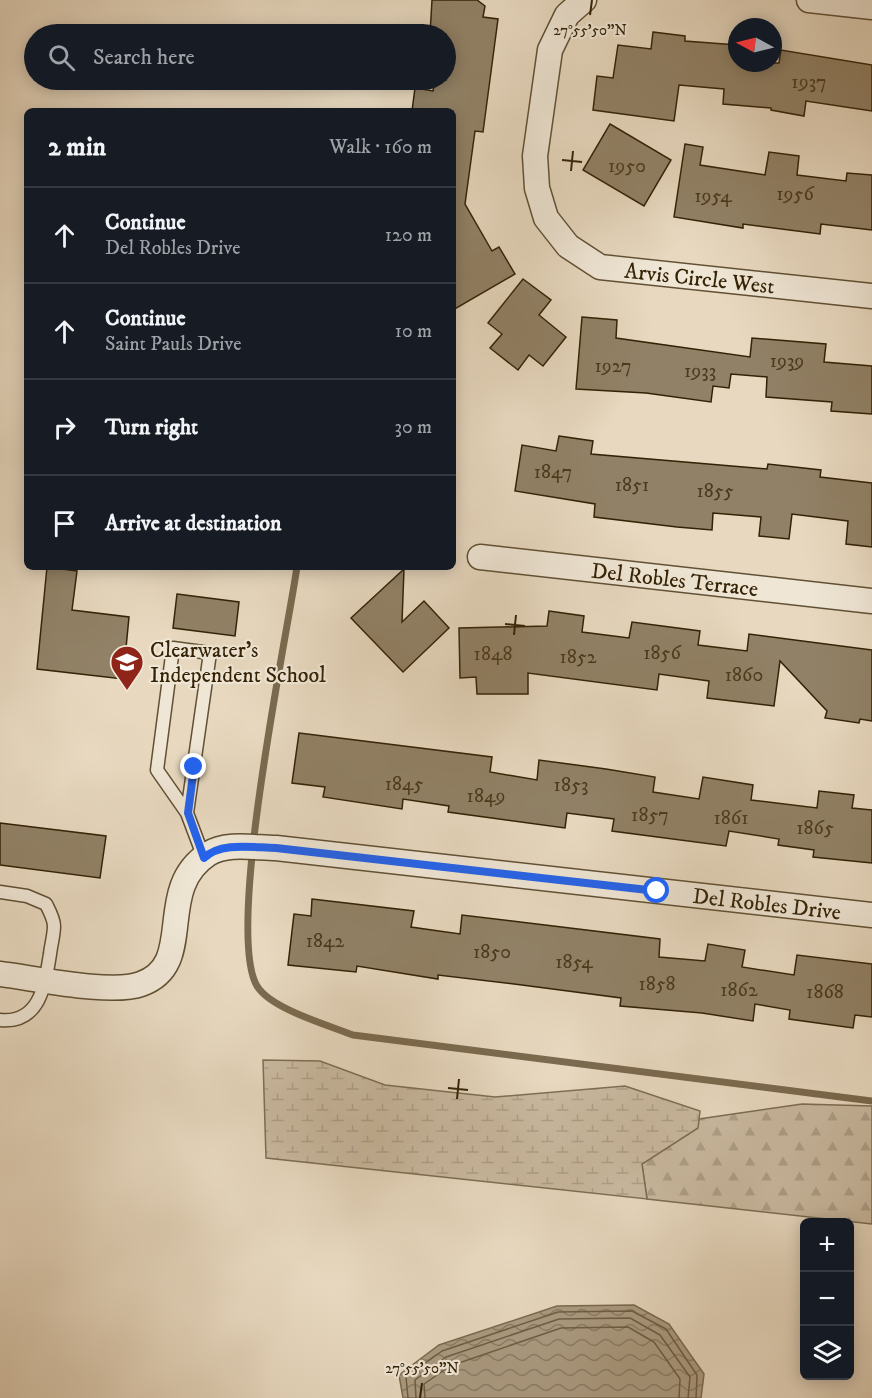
<!DOCTYPE html>
<html lang="en">
<head>
<meta charset="utf-8">
<style>
  :root { --surface:#171b24; --page:#20242c; --text:#f1f3f6; --muted:#9ea1a6; --line:#363941 }
  body { margin:0; font-family:"IM FELL DW Pica",serif; background:var(--page); color:var(--text) }
  .controls { position:absolute; right:18px; bottom:18px; display:grid; overflow:hidden; border-radius:9px; box-shadow:0 3px 15px #0003 }
  .controls button { width:54px; height:54px; display:grid; place-items:center; padding:0; border:0; border-bottom:2px solid var(--line); background:var(--surface); color:var(--text); font:30px sans-serif }
  .compass { position:absolute; left:728px; top:18px; width:54px; height:54px; border-radius:50%; background:var(--surface); box-shadow:0 3px 15px #0003; rotate:277deg }
  .stop { position:absolute; width:18px; height:18px; margin:-14px; border:4px solid #2563eb; border-radius:50%; background:#fff }
  .stop.end { background:#2563eb; border-color:#fff; box-shadow:0 2px 6px #0008 }
  .list { margin:0; padding:0; list-style:none }
  h2 { display:flex; justify-content:space-between; align-items:center; height:78px; margin:0; padding:0 24px; font-size:26px }
  h2 small { font-size:20px; font-weight:400; color:var(--muted) }
  .list li { display:grid; grid-template-columns:39px 1fr auto; gap:18px; align-items:center; box-sizing:border-box; height:96px; padding:0 24px; border-top:2px solid var(--line) }
  .list b { display:block; font-size:22px; white-space:nowrap }
  .list p { margin:0; font-size:20px; white-space:nowrap; color:var(--muted) }
  .list em { font-size:20px; font-style:normal; color:var(--muted) }
  .icon { flex:none; width:33px; height:33px; fill:none; stroke:currentColor; stroke-width:2; stroke-linecap:round; stroke-linejoin:round }
  .map { position:relative; flex:none; width:872px; height:1398px; overflow:hidden }
  .search { position:absolute; background:var(--surface); box-shadow:0 3px 15px #0003; left:24px; top:24px; width:432px; height:66px; display:flex; align-items:center; gap:15px; box-sizing:border-box; padding:0 21px; border-radius:33px; color:var(--muted); font-size:22px }
  .panel { position:absolute; background:var(--surface); box-shadow:0 3px 15px #0003; left:24px; top:108px; width:432px; height:462px; border-radius:9px }
  .map>svg:first-child { display:block }
  .forest { fill:url(#forest-firs); stroke:#7e6e53; stroke-width:1.5 }
  .wetland { fill:url(#wetland-marsh); stroke:#7e6e53; stroke-width:1.5 }
  .water { fill:url(#water-waves); stroke:#7b6a4f; stroke-width:1.5 }
  .lines { fill:none; stroke-linecap:round; stroke-linejoin:round }
  .shore { stroke:#6f5e43; stroke-width:1.5 }
  .stream { stroke:#7b6a4f; stroke-width:7 }
  .building { fill:#918166; stroke:#342206; stroke-width:1.5 }
  .lane-casing { stroke:#615034; stroke-width:15 }
  .street-casing { stroke:#615034; stroke-width:27 }
  .lane { stroke:#efe6d5; stroke-width:12 }
  .street { stroke:#efe6d5; stroke-width:24 }
  .route { stroke:#2563eb; stroke-width:8 }
  .ticks { fill:none; stroke:#342206; stroke-width:2 }
  .labels { text-anchor:middle; stroke-width:4.5; stroke-linejoin:round; paint-order:stroke }
  .number-label { font-size:20px; fill:#4b3a1e }
  .street-label { font-size:22px; fill:#342206; stroke:#efe6d5 }
  .poi-label { font-size:22px; fill:#342206; stroke:#efe6d5; text-anchor:start }
  .ticks-label { font-size:15px; text-anchor:middle; fill:#342206; stroke:#efe6d5; stroke-width:4.5; stroke-linejoin:round; paint-order:stroke }
</style>
</head>
<body>
<div class="map">
<svg width="872" height="1398" viewBox="0 0 872 1398">
  <defs>
    <pattern id="forest-firs" width="22" height="20" patternUnits="userSpaceOnUse" patternTransform="scale(1.5)"><rect width="22" height="20" fill="#c9b9a0"/><path d="M5 1l3.5 6h-7zM16 11l3.5 6h-7z" fill="#ad9f88"/></pattern>
    <pattern id="wetland-marsh" width="20" height="14" patternUnits="userSpaceOnUse" patternTransform="scale(1.5)"><rect width="20" height="14" fill="#c9b9a0"/><path d="M1 5h8M5 5V1M11 12h8M15 12V8" fill="none" stroke="#ad9f88"/></pattern>
    <pattern id="water-waves" width="16" height="10" patternUnits="userSpaceOnUse" patternTransform="scale(1.5)"><rect width="16" height="10" fill="#aa9a80"/><path d="M0 5q4-4 8 0t8 0" fill="none" stroke="#8b7d67"/></pattern>
  </defs>
  <rect width="100%" height="100%" fill="#e7d8bf"/>
  <filter id="stains"><feTurbulence type="fractalNoise" baseFrequency=".00333" numOctaves="4"/><feColorMatrix values="0 0 0 0 .2 0 0 0 0 .09 0 0 0 0 .02 0 0 0 .5 -.17"/></filter>
  <radialGradient id="worn" r=".72"><stop offset=".6" stop-color="#630" stop-opacity="0"/><stop offset="1" stop-color="#630" stop-opacity=".3"/></radialGradient>
  <path class="forest" d="M802 1104 872 1106V1224L647 1199 642 1164 697 1128 699 1119Z"/>
  <path class="wetland" d="M263 1060 320 1061 385 1085 495 1097 625 1086 700 1111 698 1128 642 1164 647 1199 266 1158Z"/>
  <path class="water" d="M634 1305 669 1324 704 1374 701 1398H403L399 1375 439 1345 557 1306Z"/>
  <g class="lines">
    <g class="shore">
      <path d="M408 1398 406 1377 442 1351 558 1312 632 1311 666 1329 697 1375 696 1398"/>
      <path d="M416 1398 415 1380 446 1357 559 1319 630 1318 660 1335 690 1377 688 1398"/>
      <path d="M425 1398 424 1384 450 1366 561 1328 628 1327 654 1342 680 1379 679 1398"/>
    </g>
    <path class="stream" d="M297 567C286 641 225 932 257 986 271 1009 328 1025 353 1035L872 1101"/>
  </g>
  <g class="building">
    <path d="M432 0H477L485 6 483 17 498 19 483 132 475 131 465 204 492 251 499 247 515 274 453 310V111H412L415 88 433 91 435 80H446V34H430Z"/>
    <path d="M653 32 685 36V41L737 45V63H779L781 50 872 65V111L806 101 804 116 771 110V108L723 104 724 89 679 85 674 121 593 110 597 76 613 78 618 45 651 49Z"/>
    <path d="M610 124 671 160 644 206 583 170Z"/>
    <path d="M685 144 703 147 700 165 765 175 769 152 799 156 797 175 846 181 847 173 872 175V230L821 224 820 234 743 224V228L674 217Z"/>
    <path d="M523 279 551 300 539 315 566 337 543 366 529 355 518 370 490 348 502 334 488 323Z"/>
    <path d="M582 317 617 320 616 338 750 357 752 338 826 344 824 362 872 366V414L831 411 832 402 766 397 767 377 731 374 729 388 713 386 711 402 646 393 576 389Z"/>
    <path d="M559 436 593 441 591 454 767 469 768 464 821 470 820 477 872 483V547L846 544 848 521 792 514 789 539 759 536 761 517 713 513 712 530 677 527 594 517 595 504 515 491 522 445 556 451Z"/>
    <path d="M47 567 77 571 72 610 129 617 123 679 37 669Z"/>
    <path d="M404 569 402 622 424 601 449 628 403 672 351 618Z"/>
    <path d="M177 594 239 602 235 636 173 628Z"/>
    <path d="M549 611 584 616 582 632 629 638 632 622 700 631 698 645 747 651 749 634 872 650V721L860 719 859 723 825 718 827 711 780 661 774 706 707 698 709 681 659 674 657 690 528 673V694H477L476 677 460 678 459 628 547 626Z"/>
    <path d="M299 733 492 757 490 772 537 780 539 760 606 769 655 777 653 792 699 799 703 777 753 785 751 800 817 808 819 791 854 795 852 808 872 810V863L813 857 814 850 778 845 779 839 729 831 726 846 612 831 614 819 567 813 565 828 448 812 449 806 403 799 402 809 323 797 325 787 292 783Z"/>
    <path d="M0 823 106 836 100 878 0 865Z"/>
    <path d="M312 899 414 911 411 927 460 934 462 915 660 939 659 957 705 961 708 944 745 950 742 967 794 975 797 955 872 964V1017L855 1015 853 1028 789 1019 790 1010 755 1004 753 1021 702 1013 620 1006 621 998 522 985 438 975V979L357 966 356 972 288 965 294 914 311 916Z"/>
  </g>
  <g class="lines">
    <defs>
      <g id="lane">
        <path d="M187 813 210 653 173 648 157 770 187 813 204 858"/>
        <path d="M0 892 27 896 46 904C49 910 54 919 54 926 54 935 51 945 50 954 45 985 40 1024 0 1020"/>
      </g>
      <g id="street">
        <path id="s1" d="M584 0 567 15 550 50 535 156 537 188 546 218 568 246 600 267 872 296"/>
        <path d="M809 0 872 7"/>
        <path id="s2" d="M480 557 872 601"/>
        <path id="s3" d="M0 974C34 978 111 995 141 984 198 964 153 890 208 854 227 842 255 848 276 848L872 915"/>
      </g>
    </defs>
    <use href="#lane" class="lane-casing"/>
    <use href="#street" class="street-casing"/>
    <use href="#lane" class="lane"/>
    <use href="#street" class="street"/>
  </g>
  <g class="lines">
    <path class="route" d="M194 767 188 813 204 858C221 841 255 848 276 848L657 891"/>
  </g>
  <path class="ticks" d="M590 15 592 0M562 160 582 162M571 171 573 151M505 624 525 626M514 635 516 615M448 1088 468 1090M457 1099 459 1079M420 1398 422 1383"/>
  <defs>
    <symbol id="school-pin" viewBox="-11 -11 22 30"><path d="M0 17L-7.5 6A9.5 9.5 0 1 1 7.5 6Z" fill="#8f2418" stroke="#efe6d5"/><path d="M0-5L7-2L0 1L-7-2ZM-4 1L0 2.5L4 1V4Q0 6-4 4Z" fill="#fff"/></symbol>
  </defs>
  <g fill-rule="evenodd">
    <use href="#school-pin" x="108" y="643" width="38" height="52"/>
  </g>
  <g class="labels">
    <g class="number-label">
      <text x="809" y="88">1937</text>
      <text x="627" y="172">1950</text>
      <text x="795" y="200">1956</text>
      <text x="713" y="202">1954</text>
      <text x="787" y="367">1939</text>
      <text x="613" y="372">1927</text>
      <text x="700" y="377">1933</text>
      <text x="553" y="478">1847</text>
      <text x="632" y="491">1851</text>
      <text x="715" y="497">1855</text>
      <text x="662" y="659">1856</text>
      <text x="493" y="660">1848</text>
      <text x="578" y="663">1852</text>
      <text x="744" y="681">1860</text>
      <text x="404" y="790">1845</text>
      <text x="571" y="791">1853</text>
      <text x="486" y="802">1849</text>
      <text x="650" y="821">1857</text>
      <text x="731" y="824">1861</text>
      <text x="815" y="834">1865</text>
      <text x="325" y="947">1842</text>
      <text x="492" y="958">1850</text>
      <text x="574" y="968">1854</text>
      <text x="657" y="990">1858</text>
      <text x="739" y="996">1862</text>
      <text x="825" y="998">1868</text>
    </g>
    <g class="street-label">
      <text dy="8" stroke="none"><textPath href="#s1" startOffset="406">Arvis Circle West</textPath></text>
      <text dy="8" stroke="none"><textPath href="#s2" startOffset="196">Del Robles Terrace</textPath></text>
      <text dy="8" stroke="none"><textPath href="#s3" startOffset="860">Del Robles Drive</textPath></text>
    </g>
    <g class="poi-label">
      <text x="150" y="657">Clearwater's<tspan x="150" dy="25">Independent School</tspan></text>
    </g>
  </g>
  <g class="ticks-label">
    <text x="590" y="35">27°55'50"N</text>
    <text x="422" y="1373">27°55'50"N</text>
  </g>
  <rect width="100%" height="100%" filter="url(#stains)"/>
  <rect width="100%" height="100%" fill="url(#worn)"/>
</svg>
<div class="controls">
<button>+</button>
<button>−</button>
<button><svg class="icon" aria-label="layers" viewBox="0 0 24 24"><path d="M12 4l9 5-9 5-9-5zM3 14l9 5 9-5"/></svg></button>
</div>
<svg class="compass" viewBox="-18 -18 36 36"><path d="M0-13l5 13h-10z" fill="#e53935"/><path d="M0 13l5-13h-10z" fill="#9ea1a6"/></svg>
<div class="stop" style="left:657px;top:891px"></div>
<div class="stop end" style="left:194px;top:767px"></div>
<div class="search"><svg class="icon" aria-label="search" viewBox="0 0 24 24"><circle cx="10" cy="10" r="6"/><path d="M15 15l6 6"/></svg>Search here</div>
<section class="panel">
<h2>2 min<small>Walk · 160 m</small></h2>
<ul class="list">
<li><svg class="icon" aria-label="ahead" viewBox="0 0 24 24"><path d="M12 20V5M6 11l6-6 6 6"/></svg><div><b>Continue</b><p>Del Robles Drive</p></div><em>120 m</em></li>
<li><svg class="icon" aria-label="ahead" viewBox="0 0 24 24"><path d="M12 20V5M6 11l6-6 6 6"/></svg><div><b>Continue</b><p>Saint Pauls Drive</p></div><em>10 m</em></li>
<li><svg class="icon" aria-label="right" viewBox="0 0 24 24"><path d="M7 20v-9h11M14 6l5 5-5 5"/></svg><div><b>Turn right</b></div><em>30 m</em></li>
<li><svg class="icon" aria-label="arrive" viewBox="0 0 24 24"><path d="M6 21V4h12l-3 4 3 4H6"/></svg><div><b>Arrive at destination</b></div></li>
</ul>
</section>
</div>
</body>
</html>
